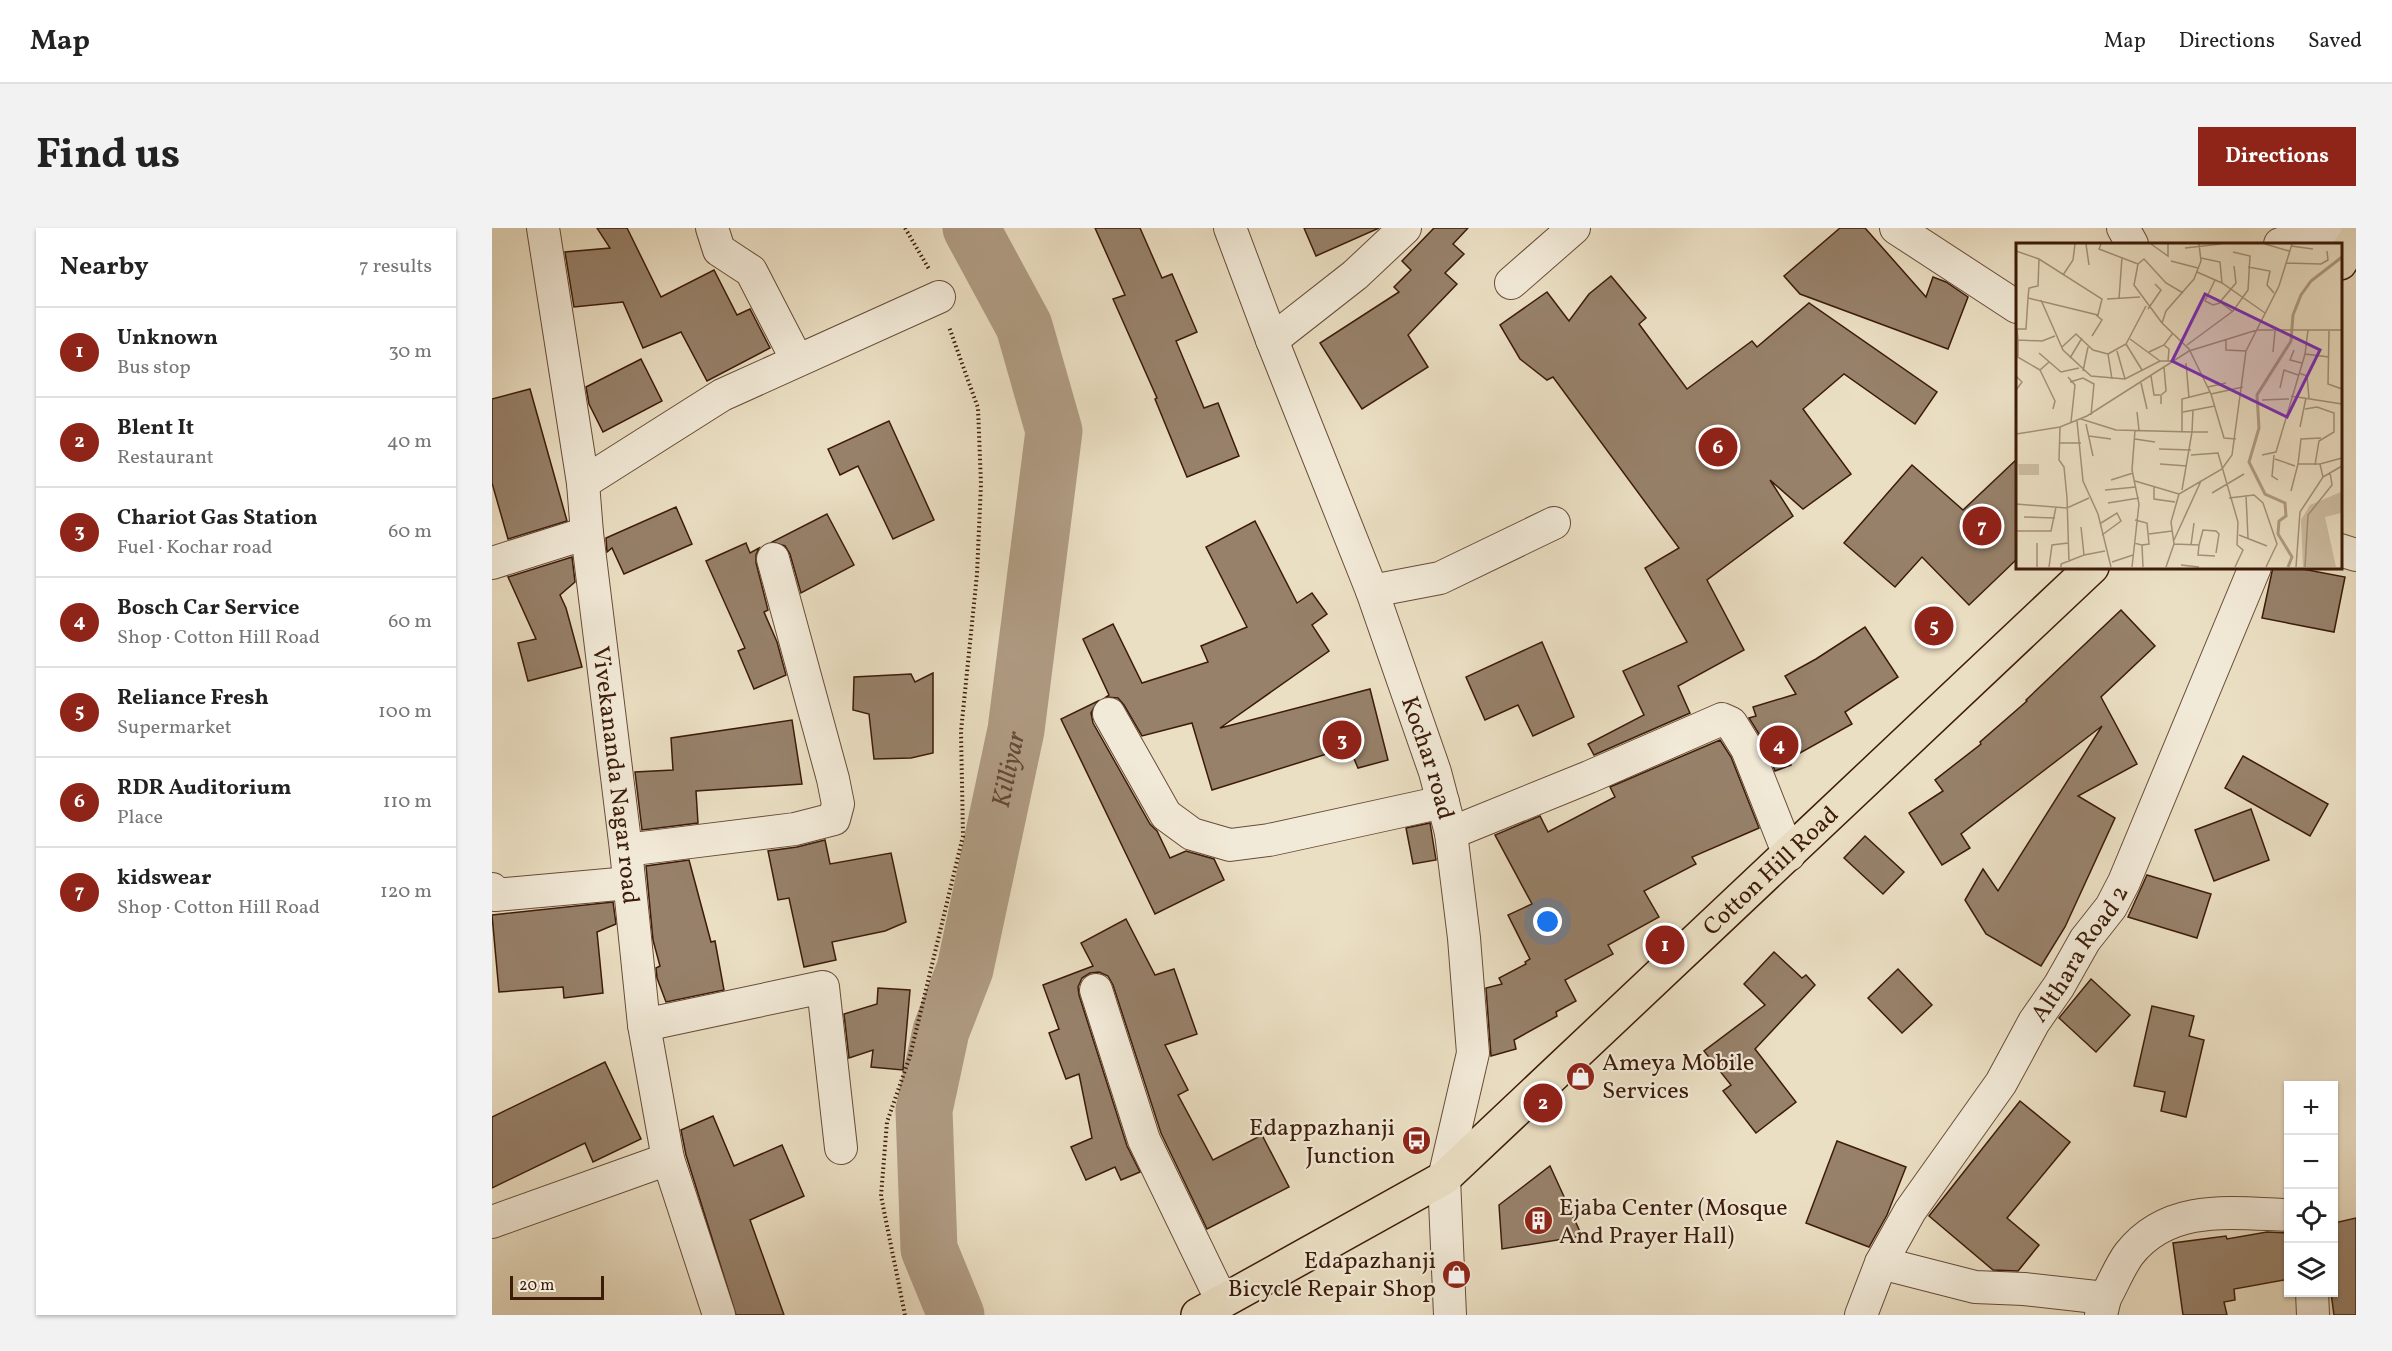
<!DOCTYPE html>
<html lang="en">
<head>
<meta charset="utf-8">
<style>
  :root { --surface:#fff; --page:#f2f2f2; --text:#222; --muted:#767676; --line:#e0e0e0; --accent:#8f2418 }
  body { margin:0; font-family:Vollkorn,serif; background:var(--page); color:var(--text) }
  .controls { position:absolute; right:18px; bottom:18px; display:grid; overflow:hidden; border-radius:0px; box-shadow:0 2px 4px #0004 }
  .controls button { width:54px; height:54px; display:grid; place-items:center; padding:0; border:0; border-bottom:2px solid var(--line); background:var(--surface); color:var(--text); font:30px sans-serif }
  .scale { position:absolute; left:18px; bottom:15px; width:94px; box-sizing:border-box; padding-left:6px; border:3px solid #3c1b09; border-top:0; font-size:16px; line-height:21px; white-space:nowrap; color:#3c1b09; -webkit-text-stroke:4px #f2ead8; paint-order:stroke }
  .you { position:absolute; left:1056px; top:694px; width:21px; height:21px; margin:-15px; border:4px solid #fff; border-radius:50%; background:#1a73e8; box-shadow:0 0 0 9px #1a73e833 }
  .badge { display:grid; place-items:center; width:39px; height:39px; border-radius:50%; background:var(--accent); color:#fff; font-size:20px; font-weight:700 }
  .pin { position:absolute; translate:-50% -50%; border:3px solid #fff; box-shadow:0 2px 6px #0006 }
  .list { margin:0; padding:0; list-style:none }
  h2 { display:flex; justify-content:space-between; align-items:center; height:78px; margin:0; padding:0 24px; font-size:26px }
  h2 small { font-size:20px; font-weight:400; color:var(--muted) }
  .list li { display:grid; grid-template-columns:39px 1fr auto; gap:18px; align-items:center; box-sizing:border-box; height:90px; padding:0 24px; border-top:2px solid var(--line) }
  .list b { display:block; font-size:22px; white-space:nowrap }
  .list p { margin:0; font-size:20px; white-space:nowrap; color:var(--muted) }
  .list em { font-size:20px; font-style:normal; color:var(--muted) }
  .icon { flex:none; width:33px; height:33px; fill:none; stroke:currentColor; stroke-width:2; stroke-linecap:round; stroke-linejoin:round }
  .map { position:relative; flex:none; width:1864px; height:1087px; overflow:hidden; border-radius:0px }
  header { display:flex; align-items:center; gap:36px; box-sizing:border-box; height:84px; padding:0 30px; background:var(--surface); border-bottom:2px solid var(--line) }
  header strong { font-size:28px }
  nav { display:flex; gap:33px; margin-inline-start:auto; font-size:21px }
  .intro { display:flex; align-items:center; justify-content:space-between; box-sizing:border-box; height:144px; padding:0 36px }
  h1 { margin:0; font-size:42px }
  .button { padding:15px 27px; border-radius:0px; background:var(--accent); color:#fff; font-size:21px; font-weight:700 }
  main { display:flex; gap:36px; padding:0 36px }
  aside { flex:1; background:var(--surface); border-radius:0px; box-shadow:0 2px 4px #0004 }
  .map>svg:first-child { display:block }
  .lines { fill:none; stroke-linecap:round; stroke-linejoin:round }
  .river { stroke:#b09c84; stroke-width:57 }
  .building { fill:#97816a; stroke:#3c1b09; stroke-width:1.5 }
  .minor-casing { stroke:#684c38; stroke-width:34 }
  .major-casing { stroke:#3c1b09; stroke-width:36 }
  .path { stroke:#3c1b09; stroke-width:4; stroke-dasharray:1.5 3; stroke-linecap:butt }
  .minor { stroke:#f2ead8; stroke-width:32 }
  .major { stroke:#ebdfc3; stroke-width:33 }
  .labels { text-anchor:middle; stroke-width:4.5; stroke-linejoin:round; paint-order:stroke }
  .street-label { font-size:24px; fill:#3c1b09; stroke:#f2ead8 }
  .poi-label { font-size:24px; fill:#3c1b09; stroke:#f2ead8; text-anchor:start }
  .water-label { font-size:26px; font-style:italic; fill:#654834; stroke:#f2ead8 }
  .inset-river { fill:none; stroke:#b09c84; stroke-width:3 }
  .inset-road { fill:none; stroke:#a59179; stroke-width:1.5 }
  .view { fill:#7b2cbf; fill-opacity:0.15; stroke:#7b2cbf; stroke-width:3 }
  .inset-edge { fill:none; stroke:#3c1b09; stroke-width:3 }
</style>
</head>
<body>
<header>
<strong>Map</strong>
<nav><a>Map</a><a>Directions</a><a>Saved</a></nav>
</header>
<div class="intro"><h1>Find us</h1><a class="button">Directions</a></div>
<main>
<aside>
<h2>Nearby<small>7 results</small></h2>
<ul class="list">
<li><span class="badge">1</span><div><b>Unknown</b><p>Bus stop</p></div><em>30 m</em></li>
<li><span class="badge">2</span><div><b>Blent It</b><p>Restaurant</p></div><em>40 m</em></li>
<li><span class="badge">3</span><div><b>Chariot Gas Station</b><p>Fuel · Kochar road</p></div><em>60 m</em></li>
<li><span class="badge">4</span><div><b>Bosch Car Service</b><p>Shop · Cotton Hill Road</p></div><em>60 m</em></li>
<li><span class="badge">5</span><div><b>Reliance Fresh</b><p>Supermarket</p></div><em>100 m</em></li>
<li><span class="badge">6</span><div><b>RDR Auditorium</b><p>Place</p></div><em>110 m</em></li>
<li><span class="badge">7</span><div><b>kidswear</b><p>Shop · Cotton Hill Road</p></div><em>120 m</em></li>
</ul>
</aside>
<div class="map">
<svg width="1864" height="1087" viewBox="0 0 1864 1087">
  <rect width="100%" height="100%" fill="#ebdfc3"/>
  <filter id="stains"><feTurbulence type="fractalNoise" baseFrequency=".00333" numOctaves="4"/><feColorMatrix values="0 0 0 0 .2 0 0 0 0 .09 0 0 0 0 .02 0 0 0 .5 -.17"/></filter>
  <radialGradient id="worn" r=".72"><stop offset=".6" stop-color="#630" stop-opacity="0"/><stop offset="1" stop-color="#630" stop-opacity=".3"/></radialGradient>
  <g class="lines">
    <path class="river" id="s1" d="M464 1087 437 1021 432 882 449 803 473 741 524 502 562 203 532 98 479 0"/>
  </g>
  <g class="building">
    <path d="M105 0H135L169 69 222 42 245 87 258 81 278 120 215 153 189 104 151 120 131 74 82 79 73 24 118 20Z"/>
    <path d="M603 0H648L670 50 680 46 705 104 684 113 712 180 726 175 747 228 695 249 663 171 665 170 621 71 633 67Z"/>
    <path d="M812 0H887L824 28Z"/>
    <path d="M942 0H976L961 16 972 26 953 45 965 56 916 107 936 139 870 181 828 115 907 64 902 59 919 42 910 33Z"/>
    <path d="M1348 0H1373L1434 69 1441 49 1454 54 1476 69 1456 121 1308 66 1292 48Z"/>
    <path d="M1119 48 1154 90 1147 96 1195 161 1260 113 1265 119 1317 75 1445 164 1423 196 1352 146 1311 181 1359 246 1311 281 1278 252 1301 288 1215 352 1252 422 1186 458 1198 485 1102 527 1096 516 1152 487 1131 443 1195 414 1153 340 1187 320 1061 149 1055 152 1028 131 1008 97 1055 64 1077 93 1097 66Z"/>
    <path d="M149 131 170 173 111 204 97 176 94 159Z"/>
    <path d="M38 161 75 293 16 311 0 255V171Z"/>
    <path d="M397 193 442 292 401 311 366 238 348 247 336 221Z"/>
    <path d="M1525 231V331L1477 377 1430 329 1403 359 1352 315 1420 237 1471 282Z"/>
    <path d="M184 279 200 316 132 346 120 320 115 324 114 310Z"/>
    <path d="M335 286 362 337 309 365 298 326 293 318 280 314Z"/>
    <path d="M763 293 805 375 820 365 835 386 820 397 837 423 728 500 878 461 896 532 866 540 857 519 720 562 700 495 650 508 632 477 626 470 614 469 617 467 591 411 621 396 650 455 716 434 709 418 755 399 714 319Z"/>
    <path d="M254 315 258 325 267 320 264 327V335L276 382 272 384 285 414 294 447 262 461 246 423 253 420 214 333Z"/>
    <path d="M80 329 83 354 68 367 74 380 90 439 36 453 26 415 44 411 16 349Z"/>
    <path d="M1781 339H1800L1853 349 1842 404 1770 390Z"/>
    <path d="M1629 382 1663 418 1609 469 1645 536 1586 568 1623 590 1573 699 1549 738 1494 706 1473 672 1491 641 1506 663 1610 498 1469 606 1478 620 1450 637 1417 585 1451 563 1443 552 1489 516 1488 514 1535 473 1534 472Z"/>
    <path d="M1373 399 1406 449 1353 484 1360 496 1297 531 1299 537 1283 543 1272 514 1257 490 1264 488 1261 479 1304 466 1293 448 1324 431Z"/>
    <path d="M1050 414 1082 489 1041 508 1026 477 993 492 974 449Z"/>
    <path d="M441 445V525L419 530 382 531 377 486 361 482 362 449 419 446 423 454Z"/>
    <path d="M606 473 599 485 601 495 658 596 665 603 678 630 694 623 722 631 732 652 663 686 569 491Z"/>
    <path d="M300 492 310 556 204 563 206 595 150 602 143 544 181 542 179 510Z"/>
    <path d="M1228 512 1239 529 1267 600 1200 629 1204 636 1152 663 1167 689 1116 717 1121 726 1073 752 1084 773 1064 784 1065 788 1022 812 1024 821 999 828 994 760 1010 756 1007 750 1034 736 1033 734 1038 731 1016 687 1040 676 1003 607 1048 588 1056 604 1123 569 1118 559Z"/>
    <path d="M1751 528 1836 576 1818 608 1733 560Z"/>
    <path d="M1759 581 1777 632 1722 653 1703 602Z"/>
    <path d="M938 595 944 632 921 636 914 600Z"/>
    <path d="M1373 608 1412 644 1391 666 1352 630Z"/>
    <path d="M333 612 338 636 399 625 414 694 393 703 340 714 344 732 312 739 297 670 286 672 276 623 305 619Z"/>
    <path d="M197 632 219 714 223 713 232 762 174 774 165 750 164 740 168 738 161 712 154 638Z"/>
    <path d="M1655 647 1719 666 1705 710 1636 689Z"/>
    <path d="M121 674 124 696 105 704 111 765 72 770 71 759 7 764 0 687Z"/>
    <path d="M634 691 663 747 682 741 705 806 673 817 696 862 686 867 721 932 770 907 797 959 715 1001 669 905 621 757 616 748 607 744 598 745 590 750 586 759 587 767 635 918 648 944 629 952 623 939 594 952 579 919 600 910 587 846 574 851 557 805 567 801 551 757 601 738 589 715Z"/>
    <path d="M1282 724 1310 750 1314 747 1323 757 1263 821 1304 874 1264 905 1231 863 1239 857 1212 823 1273 777 1252 756Z"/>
    <path d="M1406 741 1440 777 1410 805 1376 770Z"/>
    <path d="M1599 751 1638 787 1604 824 1567 790Z"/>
    <path d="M386 760 418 762 411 842 379 839 381 822 357 830 352 786 385 776Z"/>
    <path d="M1660 778 1702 788 1697 808 1712 812 1694 889 1669 883 1673 864 1642 858Z"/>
    <path d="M113 834 149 911 101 934 93 915 0 960V889Z"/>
    <path d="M1528 873 1578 914 1515 990 1547 1017 1526 1043 1501 1042 1437 988Z"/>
    <path d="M221 888 242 938 290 917 312 968 258 992 292 1087H244L194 927 189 902Z"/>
    <path d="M1345 913 1414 939 1395 987 1377 1019 1314 995Z"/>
    <path d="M1058 938 1090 1008 1010 1021 1007 977Z"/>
    <path d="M1864 990V1087H1842L1839 1065H1842V995Z"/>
    <path d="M1775 1004 1797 1005V1051L1742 1061 1743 1072 1732 1074 1735 1087H1691L1681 1015 1734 1008 1735 1011Z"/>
  </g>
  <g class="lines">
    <defs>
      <g id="minor">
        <path id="s2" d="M51 0 91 255 95 305 134 622 152 797 176 931 227 1087"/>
        <path d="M220 0 227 22 259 43 305 132"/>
        <path id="s3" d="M738 0 780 112 880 363 943 544 959 605 972 710 981 825 952 950 958 1087"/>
        <path d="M1404 0 1525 79"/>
        <path d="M1631 0 1640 16"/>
        <path d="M1788 16 1838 0"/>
        <path d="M1019 55 1082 0"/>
        <path d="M780 112 863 47 913 0"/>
        <path d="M91 255 230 167 447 69"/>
        <path d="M1848 322 1864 327"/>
        <path d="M0 335 95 305"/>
        <path d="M880 363 948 350 1062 295"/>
        <path d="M617 486 674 587 700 606 738 617 777 612 951 574"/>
        <path d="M959 605 1097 549 1230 491 1239 495 1255 521 1297 627"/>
        <path d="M134 622 303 601 342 591 346 576 341 551 281 331"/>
        <path d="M0 661 3 667 137 655"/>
        <path d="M604 762 652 912 730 1073"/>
        <path d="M152 797 331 759 349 920"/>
        <path d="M0 994 176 931"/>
        <path d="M1389 1035 1483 1059 1532 1061 1613 1070 1609 1087"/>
        <path d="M1820 1064 1821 1087"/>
        <path d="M1613 1070C1621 1056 1628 1038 1637 1026 1677 975 1740 985 1796 987"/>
        <path id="s4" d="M1369 1087 1389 1035 1418 983 1509 855 1542 794 1567 758 1593 712 1619 679 1632 654 1763 339"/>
      </g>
      <g id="major">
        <path d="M1848 35 1864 10"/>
        <path id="s5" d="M706 1087 952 950 1600 339"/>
      </g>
    </defs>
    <use href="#minor" class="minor-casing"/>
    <use href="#major" class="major-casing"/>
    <g class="path">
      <path d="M413 0 437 41"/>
      <path d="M413 1087 389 968 395 894 418 828 471 608 469 503 485 346 489 256 486 180 457 99"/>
    </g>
    <use href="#minor" class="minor"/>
    <use href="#major" class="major"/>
  </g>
  <defs>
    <symbol id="shop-disc" viewBox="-11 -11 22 22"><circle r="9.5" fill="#8f2418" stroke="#f2ead8"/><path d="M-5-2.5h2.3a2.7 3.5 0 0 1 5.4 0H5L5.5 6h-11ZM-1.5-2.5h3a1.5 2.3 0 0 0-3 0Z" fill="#fff"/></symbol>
    <symbol id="bus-disc" viewBox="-11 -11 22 22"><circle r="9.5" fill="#8f2418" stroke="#f2ead8"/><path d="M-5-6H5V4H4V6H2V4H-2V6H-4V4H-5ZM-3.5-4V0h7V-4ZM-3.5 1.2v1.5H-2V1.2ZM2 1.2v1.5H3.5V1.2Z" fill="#fff"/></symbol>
    <symbol id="building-disc" viewBox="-11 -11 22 22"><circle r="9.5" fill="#8f2418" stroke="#f2ead8"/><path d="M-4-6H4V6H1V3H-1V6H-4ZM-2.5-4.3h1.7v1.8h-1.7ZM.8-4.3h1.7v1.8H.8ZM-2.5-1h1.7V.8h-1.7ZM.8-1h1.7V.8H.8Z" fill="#fff"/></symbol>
  </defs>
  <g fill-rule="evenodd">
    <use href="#shop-disc" x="1072" y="832" width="33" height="33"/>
    <use href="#bus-disc" x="908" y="896" width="33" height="33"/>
    <use href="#building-disc" x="1030" y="976" width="33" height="33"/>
    <use href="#shop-disc" x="948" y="1030" width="33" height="33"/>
  </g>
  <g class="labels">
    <g class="street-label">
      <text dy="8" stroke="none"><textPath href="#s3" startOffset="566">Kochar road</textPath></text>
      <text dy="8" stroke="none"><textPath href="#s2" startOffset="552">Vivekananda Nagar road</textPath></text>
      <text dy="8" stroke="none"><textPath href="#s5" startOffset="730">Cotton Hill Road</textPath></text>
      <text dy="8" stroke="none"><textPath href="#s4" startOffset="424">Althara Road 2</textPath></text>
    </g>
    <g class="poi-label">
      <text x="1110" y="842">Ameya Mobile<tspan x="1110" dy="28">Services</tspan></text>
      <text x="903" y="907" text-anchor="end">Edappazhanji<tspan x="903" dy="28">Junction</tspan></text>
      <text x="1067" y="987">Ejaba Center (Mosque<tspan x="1067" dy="28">And Prayer Hall)</tspan></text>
      <text x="944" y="1040" text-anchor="end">Edapazhanji<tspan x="944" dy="28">Bicycle Repair Shop</tspan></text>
    </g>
    <g class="water-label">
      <text dy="9" stroke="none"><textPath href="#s1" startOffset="562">Killiyar</textPath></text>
    </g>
  </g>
  <g transform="translate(1524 15)">
    <rect width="326" height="326" fill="#ebdfc3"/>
    <path d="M2 221H23V232H3ZM325 249V270L309 274 320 324H287L285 277 294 262Z" fill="#cdbea3"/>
    <path class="inset-river" d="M272 324 276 314 262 291 263 278 270 273 269 260 249 251 233 219 243 185 241 152 275 98 277 72 285 52 295 38 326 14"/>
    <path class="inset-road" d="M70 1 73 22M85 1 83 6 122 21M135 1 152 13V1M183 1 185 18 178 36 150 68 146 80 173 106 195 151 208 195 220 196M249 1 273 8M275 3 297 6M169 5 205 1M0 8 23 16 86 56 82 72 12 55 13 45 22 43 23 16M185 15 204 19 206 40M155 18 182 25M270 20 305 21 312 17 311 8M232 24 254 28 251 42 258 50M181 29 206 40 249 70M47 32 57 17 59 1M199 37 189 58 197 62 204 60M91 56 124 54M103 56 106 14M25 57 47 107 75 133 109 136 144 118H155M132 66 145 47 139 41M216 68 204 59 220 40 218 23M146 80 118 42 122 21 128 16 150 40 167 50M313 88 312 141 326 146M76 93 86 77 80 72M114 96 144 118M210 96V107L230 108M2 97 1 86H10L12 55M110 101 126 127M148 102 153 106 152 118M171 102 217 68 232 47 234 13 217 9M46 104 60 91 77 107 92 111M278 107 274 117 286 120M101 108 109 136M133 109 148 102 157 90M257 109 259 88M23 110 45 129 63 125M289 111 313 114M0 113 24 127 33 119M2 113V97L26 98 39 93M54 115 66 95M170 120 173 155M24 127 39 158 37 166M67 128 72 104M283 130 291 133 293 155M0 133 6 139 0 147M135 133 138 152H144M52 134 59 142 55 179M96 136 92 111 110 101 130 63M54 139 67 135 78 141 75 172M125 140 131 166M192 144 210 140M264 145 268 127 282 132M195 151 227 144M275 153 326 161M246 157 273 156M145 161V152L150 148 148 124M289 166 301 164 318 170V189L303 198 299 222M177 167 176 189H192M121 169 123 187M167 169 199 163M65 176 100 187 176 189 166 247M61 178 67 238 82 271 95 324M70 181 77 213M44 184 43 217 48 224 51 255 53 319M284 184 290 155M166 188V156L194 149M0 191 44 184 71 173 173 108 241 87H326M73 193 95 196M119 196 139 199M43 200H65M143 206 175 207M175 212 202 210 222 279 221 302 227 307 219 324M246 212 260 209 289 111 292 87M258 212 256 233 262 237M259 216 279 223M144 221 171 223M282 221 285 196 305 195M304 221 326 215M307 234 326 223M95 237 117 230M119 238 163 251M138 244V256L159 259M89 247 120 244M275 248 282 221H304L307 234 284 269 280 324M196 250 228 231M230 252 232 295M213 255 238 252 247 260 261 301 250 324M92 260 123 255M0 261 51 265 73 255M8 274 39 275M119 277 131 280 133 301 126 302M85 280 101 270 105 278 86 292M65 284 68 312M0 288H35L40 264M133 291 156 288M223 292 251 303M158 297 185 238M21 300V324M118 300 126 302 127 324M158 301 183 302 187 287 200 288 203 291 200 310M175 302 178 280M183 302 182 312 199 313M96 319 117 312M165 322 183 324M33 324 36 302 52 300M45 324V321L68 312 89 308M116 324 123 261 116 227 119 187M150 324 158 301 155 279 163 251 206 226 216 212 230 108 263 43 276 1M289 324 292 272 316 242 314 229"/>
    <path class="view" d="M189 51 304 107 271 174 156 118Z"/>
    <rect width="326" height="326" class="inset-edge"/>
  </g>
  <rect width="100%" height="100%" filter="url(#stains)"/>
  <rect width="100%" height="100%" fill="url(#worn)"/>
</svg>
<div class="controls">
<button>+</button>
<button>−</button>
<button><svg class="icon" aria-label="locate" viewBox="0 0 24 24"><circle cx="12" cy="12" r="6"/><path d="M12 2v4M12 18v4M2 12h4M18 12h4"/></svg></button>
<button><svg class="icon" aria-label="layers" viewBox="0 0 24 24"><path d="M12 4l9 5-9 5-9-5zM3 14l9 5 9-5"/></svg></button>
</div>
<div class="scale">20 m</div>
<div class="you"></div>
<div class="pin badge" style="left:1173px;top:717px">1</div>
<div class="pin badge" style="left:1051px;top:875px">2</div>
<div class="pin badge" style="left:850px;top:512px">3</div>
<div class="pin badge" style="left:1287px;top:517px">4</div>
<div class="pin badge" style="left:1442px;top:398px">5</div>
<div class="pin badge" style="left:1226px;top:219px">6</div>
<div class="pin badge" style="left:1490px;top:298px">7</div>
</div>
</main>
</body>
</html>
